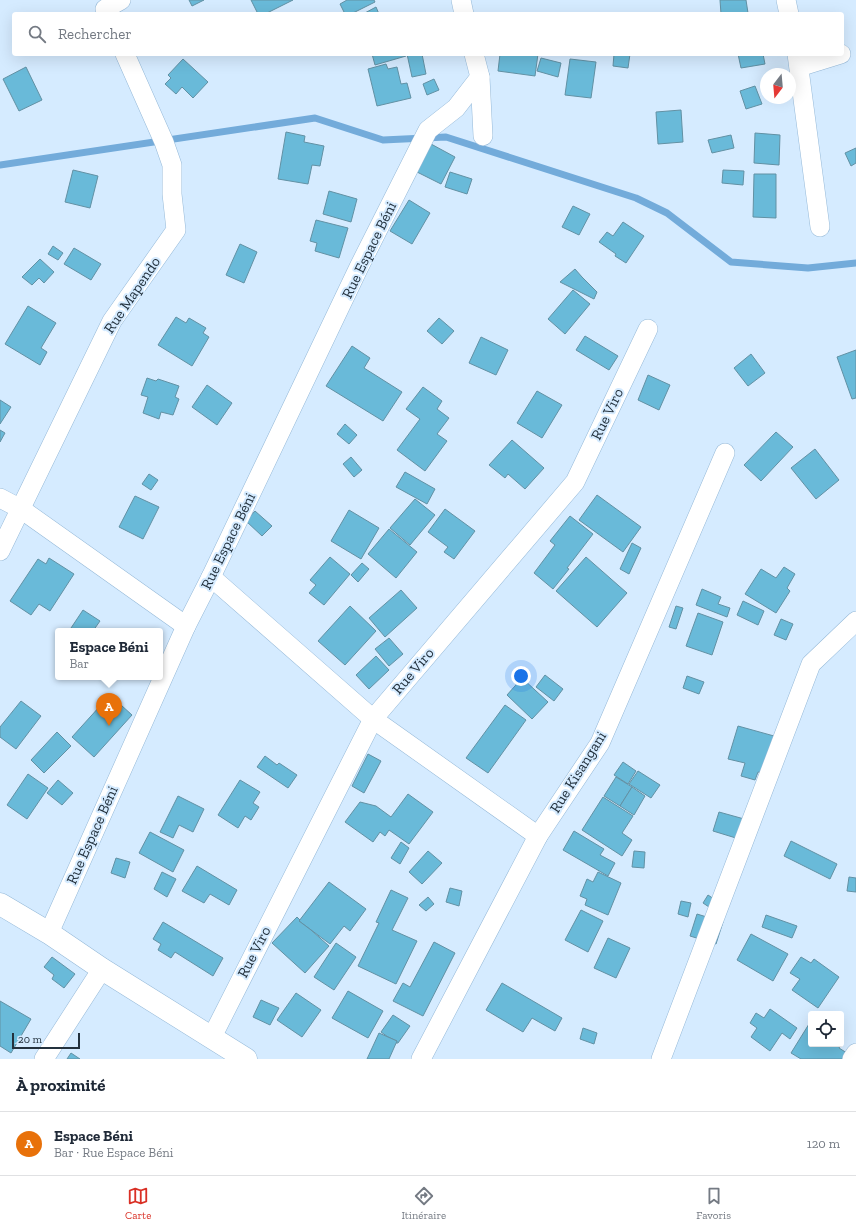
<!DOCTYPE html>
<html lang="fr">
<head>
<meta charset="utf-8">
<style>
  :root { --surface:#fff; --page:#f6f6f7; --text:#1f2937; --muted:#747a83; --line:#e0e1e3; --accent:#d93025 }
  body { margin:0; font-family:"Zilla Slab",serif; background:var(--page); color:var(--text) }
  .controls { position:absolute; right:12px; bottom:12px; display:grid; overflow:hidden; border-radius:4px; box-shadow:0 4px 16px #0002 }
  .controls button { width:36px; height:36px; display:grid; place-items:center; padding:0; border:0; border-bottom:1px solid var(--line); background:var(--surface); color:var(--text); font:20px sans-serif }
  .compass { position:absolute; left:760px; top:68px; width:36px; height:36px; border-radius:50%; background:var(--surface); box-shadow:0 4px 16px #0002; rotate:196deg }
  .scale { position:absolute; left:12px; bottom:10px; width:68px; box-sizing:border-box; padding-left:4px; border:2px solid #23313d; border-top:0; font-size:11px; line-height:14px; white-space:nowrap; color:#23313d; -webkit-text-stroke:3px #d5ebff; paint-order:stroke }
  .you { position:absolute; left:521px; top:676px; width:14px; height:14px; margin:-10px; border:3px solid #fff; border-radius:50%; background:#1a73e8; box-shadow:0 0 0 6px #1a73e833 }
  .badge { display:grid; place-items:center; width:26px; height:26px; border-radius:50%; background:var(--accent); color:#fff; font-size:13px; font-weight:700 }
  .pin { position:absolute; translate:-50% -33px; filter:drop-shadow(0 1px 2px #0008) }
  .pin::after { content:''; position:absolute; top:21px; width:14px; height:12px; background:inherit; clip-path:polygon(0 0,100% 0,50% 100%) }
  .popup { position:absolute; left:55px; top:628px; width:108px; height:52px; box-sizing:border-box; display:grid; place-content:center; border-radius:4px; background:var(--surface); filter:drop-shadow(0 1px 3px #0005); font-size:13px; white-space:nowrap; color:var(--muted) }
  .popup b { font-size:15px; color:var(--text) }
  .popup::after { content:''; position:absolute; left:50%; top:100%; margin-left:-8px; border:8px solid transparent; border-top-color:var(--surface) }
  .list { margin:0; padding:0; list-style:none }
  h2 { display:flex; justify-content:space-between; align-items:center; height:52px; margin:0; padding:0 16px; font-size:17px }
  h2 small { font-size:13px; font-weight:400; color:var(--muted) }
  .list li { display:grid; grid-template-columns:26px 1fr auto; gap:12px; align-items:center; box-sizing:border-box; height:64px; padding:0 16px; border-top:1px solid var(--line) }
  .list b { display:block; font-size:15px; white-space:nowrap }
  .list p { margin:0; font-size:13px; white-space:nowrap; color:var(--muted) }
  .list em { font-size:13px; font-style:normal; color:var(--muted) }
  .icon { flex:none; width:22px; height:22px; fill:none; stroke:currentColor; stroke-width:2; stroke-linecap:round; stroke-linejoin:round }
  .map { position:relative; flex:none; width:856px; height:1059px; overflow:hidden }
  .search { position:absolute; background:var(--surface); box-shadow:0 4px 16px #0002; left:12px; right:12px; top:12px; height:44px; display:flex; align-items:center; gap:10px; box-sizing:border-box; padding:0 14px; border-radius:4px; color:var(--muted); font-size:15px }
  .sheet { height:116px; background:var(--surface) }
  nav { display:flex; justify-content:space-around; align-items:center; box-sizing:border-box; height:56px; border-top:1px solid var(--line); background:var(--surface); font-size:11px; color:var(--muted) }
  nav a { display:grid; justify-items:center; gap:2px }
  nav .on { color:var(--accent) }
  .map>svg:first-child { display:block }
  .lines { fill:none; stroke-linecap:round; stroke-linejoin:round }
  .stream { stroke:#73abda; stroke-width:7 }
  .building { fill:#69bad9; stroke:#6291a4 }
  .street-casing { stroke:#95b9d8; stroke-width:20 }
  .secondary-casing { stroke:#95b9d8; stroke-width:23 }
  .street { stroke:#fff; stroke-width:19 }
  .secondary { stroke:#fff; stroke-width:22 }
  .labels { text-anchor:middle; stroke-width:4; stroke-linejoin:round; paint-order:stroke }
  .street-label { font-size:15px; fill:#23313d; stroke:#d5ebff }
</style>
</head>
<body>
<div class="map">
<svg width="856" height="1059" viewBox="0 0 856 1059">
  <rect width="100%" height="100%" fill="#d5ebff"/>
  <g class="lines">
    <path class="stream" d="M0 165 315 118 383 140 446 137 636 198 667 213 731 262 808 268 856 263"/>
  </g>
  <g class="building">
    <path d="M189 0H204L192 6Z"/>
    <path d="M251 0H293L265 14H258Z"/>
    <path d="M347 0H374L375 2 351 14H345L340 4Z"/>
    <path d="M720 0H746L748 13 721 14Z"/>
    <path d="M376 7 379 14H363Z"/>
    <path d="M372 54H405L406 56 375 65Z"/>
    <path d="M407 54H422L426 74 412 77Z"/>
    <path d="M500 54H538L535 76 498 71Z"/>
    <path d="M614 54H630L628 68 613 66Z"/>
    <path d="M738 54H763L765 64 741 68Z"/>
    <path d="M541 58 561 63 558 77 537 71Z"/>
    <path d="M183 59 208 82 193 98 182 87 176 94 165 84 171 78 168 75Z"/>
    <path d="M570 59 596 62 591 98 565 95Z"/>
    <path d="M386 64 388 69 397 67 401 84 407 83 411 98 377 106 368 69Z"/>
    <path d="M26 67 42 100 19 111 3 79Z"/>
    <path d="M434 79 439 90 427 95 423 84Z"/>
    <path d="M755 86 762 104 746 109 740 91Z"/>
    <path d="M681 110 683 142 658 144 656 112Z"/>
    <path d="M286 132 305 136 304 142 324 146 320 166 312 165 308 184 278 179Z"/>
    <path d="M755 133 780 135 779 165 754 163Z"/>
    <path d="M731 135 734 148 712 153 708 140Z"/>
    <path d="M431 144 455 157 441 184 417 172Z"/>
    <path d="M856 148V163L851 166 845 153Z"/>
    <path d="M73 170 98 176 90 208 65 202Z"/>
    <path d="M723 170 744 171 743 185 722 183Z"/>
    <path d="M450 172 472 179 467 194 445 187Z"/>
    <path d="M754 174H776V218L753 217Z"/>
    <path d="M329 191 357 199 351 222 323 214Z"/>
    <path d="M409 200 430 213 412 244 390 231Z"/>
    <path d="M573 206 590 214 579 235 562 227Z"/>
    <path d="M316 220 348 228 339 258 315 251 317 243 310 241Z"/>
    <path d="M623 222 644 236 626 263 615 256 616 254 599 242 607 232 613 236Z"/>
    <path d="M240 244 257 252 244 283 226 275Z"/>
    <path d="M53 246 63 253 58 260 48 254Z"/>
    <path d="M74 248 101 264 91 280 64 264Z"/>
    <path d="M40 259 54 272 44 283 39 278 32 285 22 277Z"/>
    <path d="M575 269 582 277 597 292 594 299 560 282Z"/>
    <path d="M573 290 590 304 565 334 548 319Z"/>
    <path d="M28 306 56 323 41 348 47 352 40 365 5 344Z"/>
    <path d="M176 317 186 323 189 318 206 328 203 333 209 337 192 366 158 345Z"/>
    <path d="M439 318 454 331 442 344 427 331Z"/>
    <path d="M585 336 618 356 609 370 576 350Z"/>
    <path d="M481 337 508 350 496 375 469 363Z"/>
    <path d="M352 346 370 358 364 368 402 392 383 421 326 386Z"/>
    <path d="M856 350V398L852 399 837 357Z"/>
    <path d="M751 354 765 373 748 386 734 368Z"/>
    <path d="M648 375 670 385 659 410 638 400Z"/>
    <path d="M147 378 156 381 158 379 179 386 175 397 179 399 173 415 161 412 159 419 143 413 148 397 141 395Z"/>
    <path d="M207 385 232 403 217 425 192 407Z"/>
    <path d="M423 387 442 401 437 409 449 418 437 434 447 441 425 471 397 450 420 419 406 409Z"/>
    <path d="M537 391 562 405 542 438 517 423Z"/>
    <path d="M0 400 11 407 0 424Z"/>
    <path d="M345 424 357 435 349 444 337 434Z"/>
    <path d="M0 430 5 433 0 442Z"/>
    <path d="M776 432 793 447 761 481 744 465Z"/>
    <path d="M512 440 544 468 525 489 508 474 505 478 489 465Z"/>
    <path d="M815 449 839 480 816 499 791 468Z"/>
    <path d="M351 457 362 470 354 477 343 464Z"/>
    <path d="M405 472 435 489 427 504 396 487Z"/>
    <path d="M149 474 158 480 151 490 142 484Z"/>
    <path d="M597 495 641 527 623 552 579 520Z"/>
    <path d="M135 496 159 507 143 539 119 527Z"/>
    <path d="M415 499 435 515 410 545 390 528Z"/>
    <path d="M445 509 475 531 454 559 444 552 448 547 428 532Z"/>
    <path d="M349 510 379 528 361 559 331 541Z"/>
    <path d="M255 511 272 526 262 536 246 521Z"/>
    <path d="M570 516 593 534 567 568 569 569 553 589 534 573 555 545 550 541Z"/>
    <path d="M389 529 417 552 396 578 368 554Z"/>
    <path d="M632 543 641 548 629 574 620 569Z"/>
    <path d="M330 557 350 574 324 605 309 593 316 585 310 580Z"/>
    <path d="M586 557 627 593 597 627 556 591Z"/>
    <path d="M49 558 74 574 50 611 39 604 31 615 10 601 38 559 46 564Z"/>
    <path d="M362 563 369 569 358 582 351 575Z"/>
    <path d="M784 567 795 574 787 588 790 591 776 613 745 594 761 569 776 578Z"/>
    <path d="M702 589 721 597 718 604 730 608 727 617 696 605Z"/>
    <path d="M401 590 417 608 385 637 369 618Z"/>
    <path d="M743 601 764 611 758 625 737 615Z"/>
    <path d="M350 606 376 631 345 665 318 641Z"/>
    <path d="M676 606 683 608 676 629 669 627Z"/>
    <path d="M83 610 100 621 93 631H69Z"/>
    <path d="M698 613 723 622 712 655 686 646Z"/>
    <path d="M781 619 793 624 786 640 774 635Z"/>
    <path d="M389 638 403 654 389 666 375 649Z"/>
    <path d="M376 656 389 670 369 689 356 675Z"/>
    <path d="M545 675 563 689 554 701 536 687Z"/>
    <path d="M687 676 704 682 699 694 683 688Z"/>
    <path d="M522 678 548 702 532 719 507 695Z"/>
    <path d="M110 695 132 715 94 757 72 737Z"/>
    <path d="M21 701 41 716 16 749 0 737V727Z"/>
    <path d="M505 705 526 720 488 773 466 758Z"/>
    <path d="M738 726 774 736 764 773 758 772 755 780 741 776 745 763 728 759Z"/>
    <path d="M57 732 71 746 44 773 31 760Z"/>
    <path d="M368 754 381 761 364 793 352 786Z"/>
    <path d="M265 756 277 765 279 763 297 775 288 788 257 767Z"/>
    <path d="M623 762 636 771 628 784 614 775Z"/>
    <path d="M638 771 660 785 651 798 629 784Z"/>
    <path d="M28 774 48 788 27 819 7 805Z"/>
    <path d="M616 777 632 787 620 806 604 796Z"/>
    <path d="M58 780 73 793 62 805 47 793Z"/>
    <path d="M240 780 260 792 253 803 259 807 251 820 245 816 238 828 218 815Z"/>
    <path d="M632 787 645 796 634 815 620 806Z"/>
    <path d="M408 794 433 812 409 844 389 830 385 836 380 832 373 842 345 822 360 802 376 806 391 817Z"/>
    <path d="M178 796 204 809 193 832 179 825 173 838 160 832Z"/>
    <path d="M603 797 633 816 622 833 632 840 622 856 582 830Z"/>
    <path d="M719 812 755 822 749 842 713 831Z"/>
    <path d="M574 831 604 849 600 855 615 863 608 876 563 850Z"/>
    <path d="M150 832 184 850 173 872 139 853Z"/>
    <path d="M791 841 837 864 830 879 784 856Z"/>
    <path d="M401 842 409 848 400 864 391 858Z"/>
    <path d="M428 851 442 863 422 884 409 872Z"/>
    <path d="M634 851 645 852 644 868 632 867Z"/>
    <path d="M116 858 130 862 125 878 111 873Z"/>
    <path d="M197 866 237 890 229 905 210 894 204 903 182 891Z"/>
    <path d="M162 872 176 879 167 897 154 889Z"/>
    <path d="M598 872 621 883 608 915 585 905 587 899 580 896 587 879 593 882Z"/>
    <path d="M849 877 856 878V892L847 891Z"/>
    <path d="M329 882 366 909 350 931 344 926 330 944 299 921Z"/>
    <path d="M450 888 462 891 459 906 446 902Z"/>
    <path d="M391 890 408 898 392 930 417 941 396 984 358 966 379 923 376 922Z"/>
    <path d="M708 895 717 901 712 909 703 903Z"/>
    <path d="M428 897 434 904 426 911 419 905Z"/>
    <path d="M681 901 691 903 688 917 678 914Z"/>
    <path d="M581 910 603 921 588 952 565 940Z"/>
    <path d="M697 914 723 922 716 944 690 936Z"/>
    <path d="M766 915 797 926 792 938 762 927Z"/>
    <path d="M297 917 300 920 299 921 311 930 329 946 305 973 272 943Z"/>
    <path d="M163 922 223 958 213 976 175 952 171 958 158 950 161 944 153 939Z"/>
    <path d="M751 934 788 954 773 981 737 960Z"/>
    <path d="M608 938 630 948 616 978 594 968Z"/>
    <path d="M434 942 455 953 423 1016 393 1001 403 983 410 987Z"/>
    <path d="M336 943 356 957 334 990 314 977Z"/>
    <path d="M52 957 75 974 64 988 52 979 54 975 44 967Z"/>
    <path d="M801 957 811 963 814 959 839 977 818 1008 792 990 800 979 790 973Z"/>
    <path d="M502 983 562 1018 555 1031 532 1018 523 1032 486 1010Z"/>
    <path d="M348 991 383 1011 368 1038 332 1018Z"/>
    <path d="M296 993 321 1010 302 1037 277 1020Z"/>
    <path d="M261 1000 279 1008 270 1025 253 1017Z"/>
    <path d="M0 1001 31 1019 11 1053 0 1046Z"/>
    <path d="M770 1009 797 1028 790 1039 782 1033 770 1051 751 1037 757 1028 750 1023 756 1013 764 1018Z"/>
    <path d="M393 1015 410 1026 398 1043H396L397 1041 388 1037 381 1032Z"/>
    <path d="M809 1024 811 1025V1044H841L839 1048 847 1053 843 1059H801L791 1053Z"/>
    <path d="M583 1028 597 1033 594 1044 580 1039Z"/>
    <path d="M379 1033 397 1041 389 1059H367Z"/>
    <path d="M71 1053 80 1059H67Z"/>
  </g>
  <g class="lines">
    <defs>
      <g id="street">
        <path d="M461 0 464 14"/>
        <path d="M786 0 789 14"/>
        <path d="M105 9 121 0"/>
        <path d="M474 54 480 77 483 136"/>
        <path d="M797 54 820 227"/>
        <path d="M799 67 841 54"/>
        <path d="M0 498 21 509 186 626"/>
        <path d="M0 551 112 321 176 230 172 194V165L164 142 125 54"/>
        <path d="M211 577 373 719 538 836"/>
        <path d="M49 933 186 626 211 577 359 267 428 130 456 108 480 77"/>
        <path d="M212 1037 373 719 575 482 648 329"/>
        <path d="M44 1059 102 969"/>
        <path d="M421 1059 538 836 600 743 725 453"/>
        <path d="M661 1059 811 664 856 621"/>
        <path d="M852 1059 856 1053"/>
      </g>
      <path id="secondary" d="M0 904 49 933 102 969 246 1059"/>
    </defs>
    <use href="#street" class="street-casing"/>
    <use href="#secondary" class="secondary-casing"/>
    <use href="#street" class="street"/>
    <use href="#secondary" class="secondary"/>
  </g>
  <g class="labels">
    <g class="street-label">
      <text transform="translate(369 250) rotate(-64)" y="5">Rue Espace Béni</text>
      <text transform="translate(132 295) rotate(-56)" y="5">Rue Mapendo</text>
      <text transform="translate(607 414) rotate(-64)" y="5">Rue Viro</text>
      <text transform="translate(228 541) rotate(-64)" y="5">Rue Espace Béni</text>
      <text transform="translate(413 671) rotate(-50)" y="5">Rue Viro</text>
      <text transform="translate(578 772) rotate(-58)" y="5">Rue Kisangani</text>
      <text transform="translate(92 835) rotate(-66)" y="5">Rue Espace Béni</text>
      <text transform="translate(254 952) rotate(-63)" y="5">Rue Viro</text>
    </g>
  </g>
</svg>
<div class="controls">
<button><svg class="icon" aria-label="locate" viewBox="0 0 24 24"><circle cx="12" cy="12" r="6"/><path d="M12 2v4M12 18v4M2 12h4M18 12h4"/></svg></button>
</div>
<svg class="compass" viewBox="-18 -18 36 36"><path d="M0-13l5 13h-10z" fill="#e53935"/><path d="M0 13l5-13h-10z" fill="#747a83"/></svg>
<div class="scale">20 m</div>
<div class="you"></div>
<div class="pin badge" style="left:109px;top:726px;background:#e8710a">A</div>
<div class="popup"><b>Espace Béni</b>Bar</div>
<div class="search"><svg class="icon" aria-label="search" viewBox="0 0 24 24"><circle cx="10" cy="10" r="6"/><path d="M15 15l6 6"/></svg>Rechercher</div>
</div>
<section class="sheet">
<h2>À proximité<small></small></h2>
<ul class="list">
<li><span class="badge" style="background:#e8710a">A</span><div><b>Espace Béni</b><p>Bar · Rue Espace Béni</p></div><em>120 m</em></li>
</ul>
</section>
<nav>
<a class="on"><svg class="icon" aria-label="map" viewBox="0 0 24 24"><path d="M3 6l6-2 6 2 6-2v14l-6 2-6-2-6 2zM9 4v14M15 6v14"/></svg>Carte</a>
<a><svg class="icon" aria-label="directions" viewBox="0 0 24 24"><path d="M12 3l9 9-9 9-9-9zM9 14v-3h6M13 9l2 2-2 2"/></svg>Itinéraire</a>
<a><svg class="icon" aria-label="saved" viewBox="0 0 24 24"><path d="M7 4h10v16l-5-4-5 4z"/></svg>Favoris</a>
</nav>
</body>
</html>
